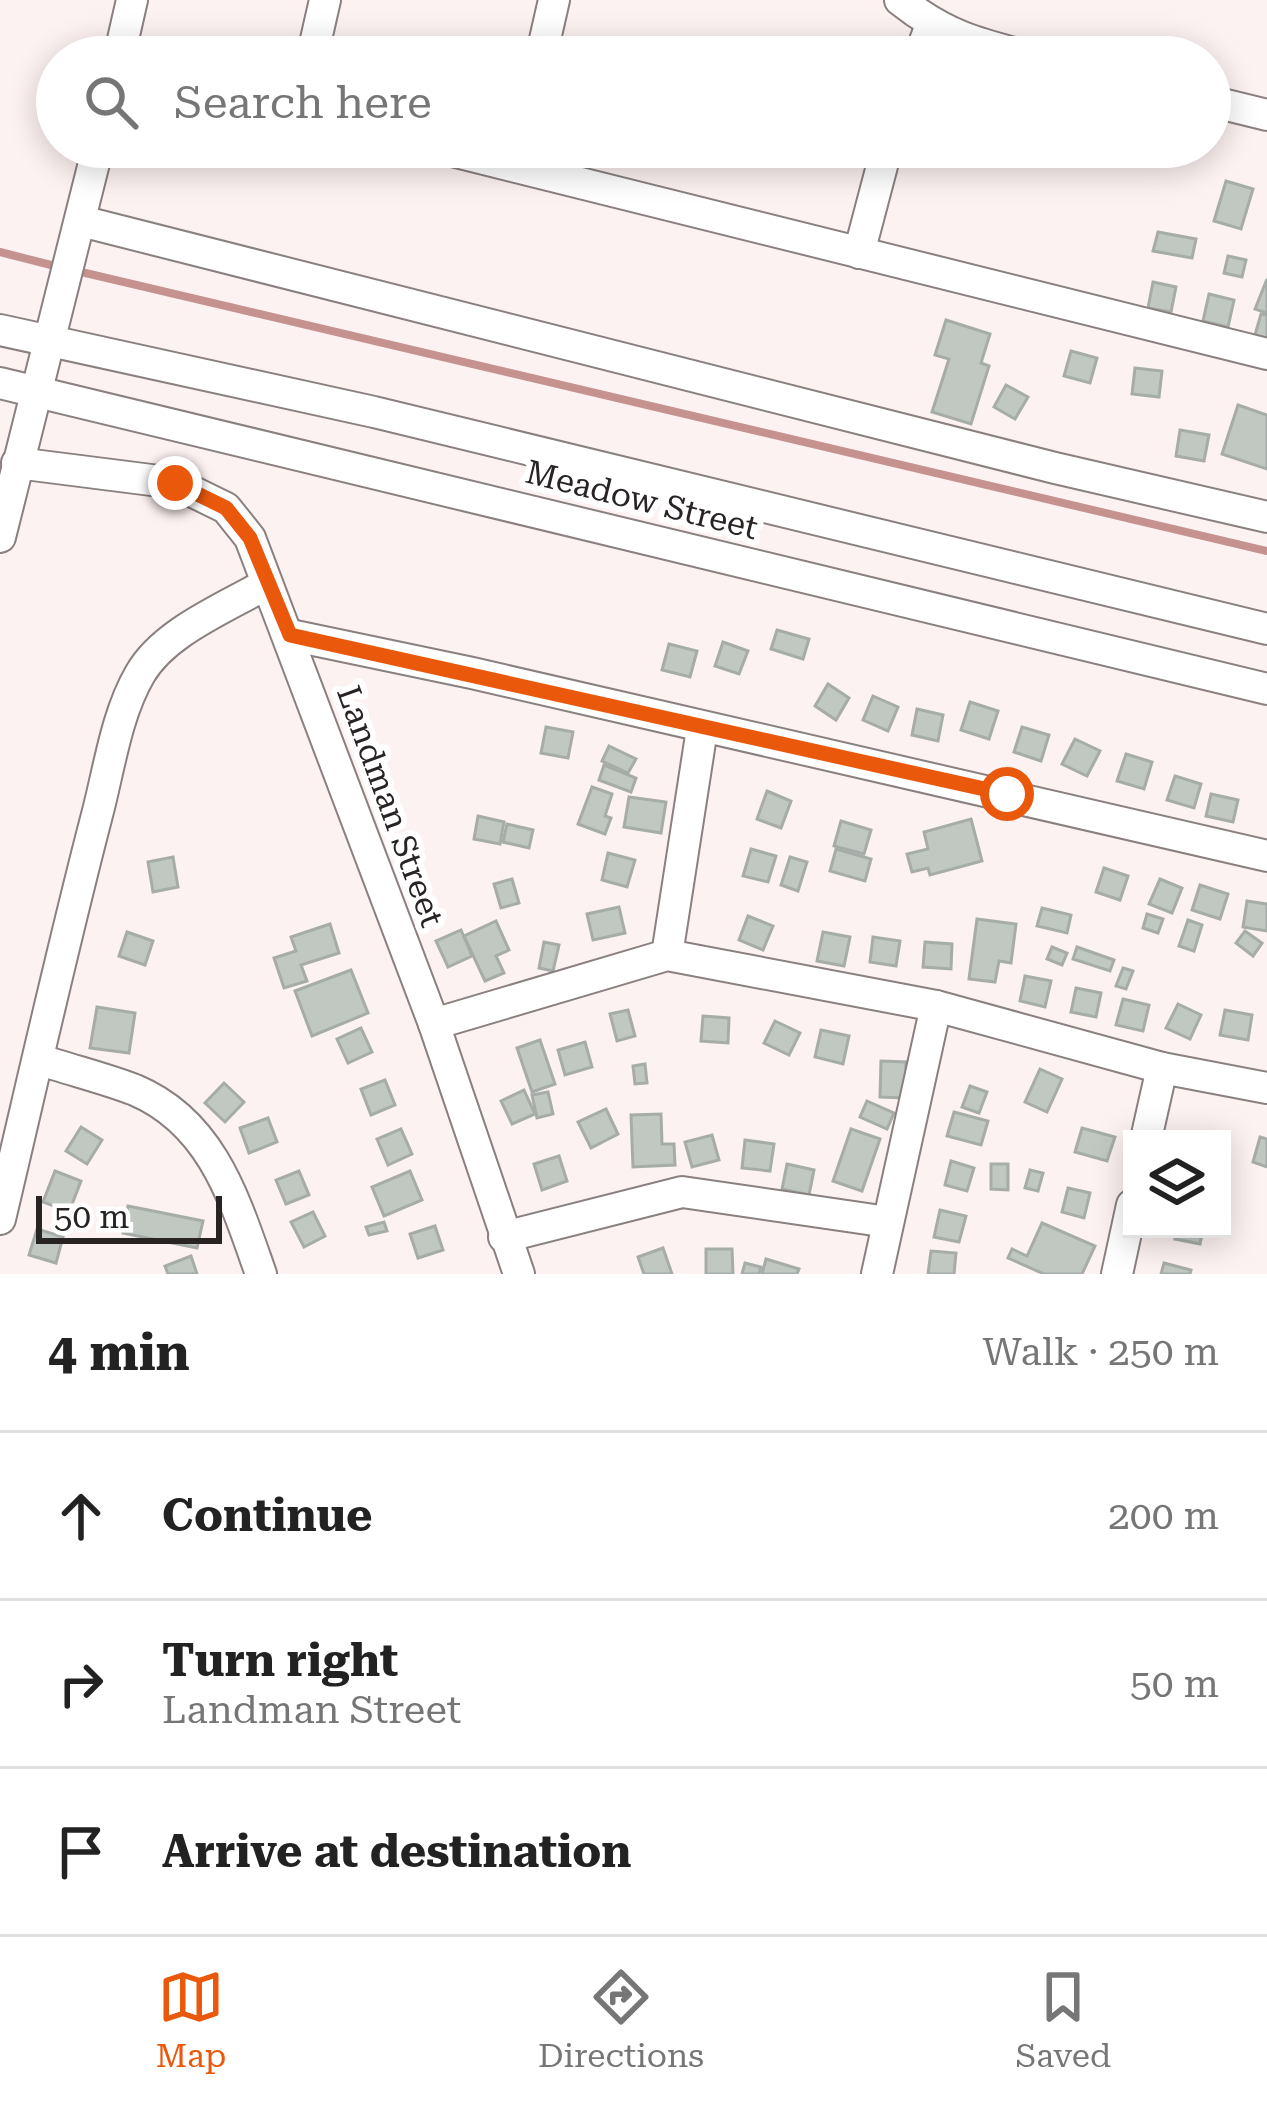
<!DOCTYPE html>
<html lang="en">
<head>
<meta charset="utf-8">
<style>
  :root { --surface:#fff; --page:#f2f2f2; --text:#222; --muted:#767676; --line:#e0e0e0; --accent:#ea580c }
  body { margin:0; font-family:"Roboto Serif",serif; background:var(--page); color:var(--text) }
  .controls { position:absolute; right:36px; bottom:36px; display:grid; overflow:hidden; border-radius:0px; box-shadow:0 6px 30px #0003 }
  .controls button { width:108px; height:108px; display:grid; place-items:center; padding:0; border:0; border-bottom:3px solid var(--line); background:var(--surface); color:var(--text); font:60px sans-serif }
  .scale { position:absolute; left:36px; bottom:30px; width:186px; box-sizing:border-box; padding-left:12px; border:6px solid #272423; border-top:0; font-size:33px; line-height:42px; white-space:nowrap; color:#272423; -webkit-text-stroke:9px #fff; paint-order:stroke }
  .stop { position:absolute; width:36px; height:36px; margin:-27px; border:9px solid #ea580c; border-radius:50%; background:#fff }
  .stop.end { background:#ea580c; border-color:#fff; box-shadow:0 3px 12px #0008 }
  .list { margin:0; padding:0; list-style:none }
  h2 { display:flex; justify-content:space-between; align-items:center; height:156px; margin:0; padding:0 48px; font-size:51px }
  h2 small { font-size:39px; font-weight:400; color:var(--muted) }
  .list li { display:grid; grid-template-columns:78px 1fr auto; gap:36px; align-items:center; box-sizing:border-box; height:168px; padding:0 48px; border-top:3px solid var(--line) }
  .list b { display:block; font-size:45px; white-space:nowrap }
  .list p { margin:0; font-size:39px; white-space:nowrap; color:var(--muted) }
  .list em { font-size:39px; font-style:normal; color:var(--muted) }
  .icon { flex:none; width:66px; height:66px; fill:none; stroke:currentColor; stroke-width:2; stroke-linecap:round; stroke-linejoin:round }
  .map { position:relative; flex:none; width:1267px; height:1274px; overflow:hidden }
  .search { position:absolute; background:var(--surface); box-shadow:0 6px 30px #0003; left:36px; right:36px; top:36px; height:132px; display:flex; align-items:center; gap:30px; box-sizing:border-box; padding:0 42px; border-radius:66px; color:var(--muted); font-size:45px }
  .sheet { height:660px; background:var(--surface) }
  nav { display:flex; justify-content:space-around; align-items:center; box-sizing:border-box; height:168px; border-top:3px solid var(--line); background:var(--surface); font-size:33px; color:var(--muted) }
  nav a { display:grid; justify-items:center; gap:6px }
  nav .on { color:var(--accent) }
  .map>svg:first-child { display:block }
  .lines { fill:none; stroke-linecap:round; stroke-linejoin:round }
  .stream { stroke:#c6928f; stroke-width:8 }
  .building { fill:#c1c8c2; stroke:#a6ada8; stroke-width:3 }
  .minor-casing { stroke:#89807f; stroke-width:34 }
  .minor { stroke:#fff; stroke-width:30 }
  .route { stroke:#ea580c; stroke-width:15 }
  .labels { text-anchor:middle; stroke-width:12; stroke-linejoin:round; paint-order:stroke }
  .street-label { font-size:33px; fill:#272423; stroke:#fff }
</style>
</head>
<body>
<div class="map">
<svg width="1267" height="1274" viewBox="0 0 1267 1274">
  <rect width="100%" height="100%" fill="#fcf2f1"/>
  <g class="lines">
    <g class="stream">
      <path d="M0 252 63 268"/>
      <path d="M77 271 1267 551"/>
    </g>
  </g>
  <g class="building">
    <path d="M1226 181 1253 189 1241 229 1214 221Z"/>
    <path d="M1158 232 1196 239 1192 258 1153 251Z"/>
    <path d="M1228 256 1246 260 1242 277 1224 273Z"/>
    <path d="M1267 279V313L1255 309Z"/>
    <path d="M1153 282 1176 287 1171 312 1148 308Z"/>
    <path d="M1209 294 1234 300 1228 327 1203 321Z"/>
    <path d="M1261 314 1267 315V338L1255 335Z"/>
    <path d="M946 320 990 334 981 363 989 366 971 424 932 412 949 359 935 355Z"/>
    <path d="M1071 351 1097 358 1090 383 1064 376Z"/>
    <path d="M1135 368 1162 371 1159 397 1132 394Z"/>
    <path d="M1006 385 1028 397 1015 419 994 407Z"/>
    <path d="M1238 405 1267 415V469L1222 454Z"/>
    <path d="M1180 430 1209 435 1204 461 1176 456Z"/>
    <path d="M777 630 809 639 803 659 771 649Z"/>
    <path d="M723 642 748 651 739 674 715 666Z"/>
    <path d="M669 644 697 651 690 677 662 670Z"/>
    <path d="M828 684 849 698 836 720 815 706Z"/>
    <path d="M873 696 898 707 888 731 863 720Z"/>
    <path d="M970 702 998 711 989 739 961 730Z"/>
    <path d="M917 709 943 715 938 741 912 735Z"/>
    <path d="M546 727 573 732 568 758 541 753Z"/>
    <path d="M1022 727 1049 735 1041 761 1014 752Z"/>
    <path d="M1075 739 1100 751 1087 776 1062 764Z"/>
    <path d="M609 746 636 759 628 773 602 761Z"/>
    <path d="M1126 754 1152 762 1144 789 1117 781Z"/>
    <path d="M604 765 636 778 631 792 599 780Z"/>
    <path d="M1175 776 1201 784 1194 808 1167 800Z"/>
    <path d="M592 787 612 794 605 816 611 818 605 834 578 824Z"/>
    <path d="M767 791 791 801 781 828 757 819Z"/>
    <path d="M1211 794 1238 800 1233 822 1206 816Z"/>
    <path d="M629 797 666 802 661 833 624 827Z"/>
    <path d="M478 816 504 822 500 844 474 839Z"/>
    <path d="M971 819 982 861 930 875 928 868 912 872 907 854 928 849 924 832Z"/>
    <path d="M841 821 871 830 864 854 834 846Z"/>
    <path d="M507 824 533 830 529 848 503 842Z"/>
    <path d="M751 849 776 856 768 882 743 876Z"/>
    <path d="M836 849 871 859 865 881 830 871Z"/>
    <path d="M608 853 635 860 627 887 602 880Z"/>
    <path d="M173 857 178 887 153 892 148 862Z"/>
    <path d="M790 857 807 862 798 891 781 885Z"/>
    <path d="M1104 868 1128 876 1120 900 1096 892Z"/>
    <path d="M512 879 519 903 501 908 494 884Z"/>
    <path d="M1160 879 1182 888 1172 913 1149 904Z"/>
    <path d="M1200 885 1228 894 1220 919 1192 910Z"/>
    <path d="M1247 901 1267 904V931L1243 927Z"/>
    <path d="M619 907 625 933 593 940 587 914Z"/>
    <path d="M1042 908 1071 915 1067 933 1037 926Z"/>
    <path d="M1147 914 1163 919 1158 933 1143 928Z"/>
    <path d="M748 916 773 926 763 950 739 940Z"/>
    <path d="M977 919 1016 924 1011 963 999 961 995 982 969 979Z"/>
    <path d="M1188 920 1202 925 1194 951 1179 946Z"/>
    <path d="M496 921 509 950 496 956 504 973 485 981 464 936Z"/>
    <path d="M330 924 339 953 301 965 307 981 284 988 274 958 296 951 291 937Z"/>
    <path d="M461 930 472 956 448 967 436 941Z"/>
    <path d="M1245 931 1262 943 1253 956 1236 943Z"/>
    <path d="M127 932 153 941 145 965 119 956Z"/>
    <path d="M823 932 850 937 844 966 817 961Z"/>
    <path d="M873 937 900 941 896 966 870 962Z"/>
    <path d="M544 942 559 945 553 971 539 968Z"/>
    <path d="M925 942 952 944 951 969 923 967Z"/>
    <path d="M1052 947 1067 953 1062 965 1047 959Z"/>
    <path d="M1077 947 1114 960 1110 971 1073 959Z"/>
    <path d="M1123 968 1133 971 1126 989 1116 986Z"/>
    <path d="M351 970 368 1013 312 1036 295 991Z"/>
    <path d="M1025 976 1051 981 1045 1007 1020 1001Z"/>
    <path d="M1076 988 1101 993 1096 1017 1071 1012Z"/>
    <path d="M1123 999 1149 1005 1143 1031 1116 1025Z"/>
    <path d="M1178 1004 1201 1015 1190 1039 1166 1028Z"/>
    <path d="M97 1007 135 1013 129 1053 90 1048Z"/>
    <path d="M628 1010 635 1036 617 1041 610 1014Z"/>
    <path d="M1225 1010 1252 1015 1248 1040 1220 1035Z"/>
    <path d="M703 1016 729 1018 728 1043 701 1041Z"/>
    <path d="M775 1021 800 1033 789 1055 764 1043Z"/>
    <path d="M361 1028 372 1052 348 1063 337 1039Z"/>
    <path d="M821 1030 849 1036 843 1064 815 1057Z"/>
    <path d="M540 1040 555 1084 532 1092 517 1048Z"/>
    <path d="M585 1042 592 1067 565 1075 558 1050Z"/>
    <path d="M881 1061 906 1062 905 1098 880 1097Z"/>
    <path d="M645 1064 647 1083 635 1084 633 1066Z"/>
    <path d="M1040 1069 1062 1079 1047 1112 1025 1102Z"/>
    <path d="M385 1080 395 1105 371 1115 361 1089Z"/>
    <path d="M224 1083 244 1102 225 1122 205 1103Z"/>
    <path d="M970 1086 987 1092 979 1113 962 1107Z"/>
    <path d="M524 1090 535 1114 512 1124 501 1101Z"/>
    <path d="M548 1092 553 1114 537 1118 532 1095Z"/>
    <path d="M867 1101 894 1113 887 1129 860 1117Z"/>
    <path d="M606 1109 618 1134 591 1148 578 1122Z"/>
    <path d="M954 1112 988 1121 981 1145 947 1136Z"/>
    <path d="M661 1114 662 1144H674L675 1165 633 1167 631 1115Z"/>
    <path d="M268 1118 277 1142 249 1153 240 1128Z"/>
    <path d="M81 1127 102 1140 87 1164 66 1151Z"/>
    <path d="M1082 1128 1115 1137 1107 1161 1075 1152Z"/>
    <path d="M401 1129 412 1154 388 1165 377 1139Z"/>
    <path d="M851 1129 880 1139 862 1191 833 1181Z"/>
    <path d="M712 1135 719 1160 692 1167 685 1142Z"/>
    <path d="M1260 1137 1267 1139V1167L1253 1162Z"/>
    <path d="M745 1140 774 1144 770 1171 742 1168Z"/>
    <path d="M559 1156 567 1181 542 1190 534 1164Z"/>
    <path d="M951 1161 974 1168 967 1191 945 1185Z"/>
    <path d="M787 1164 814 1170 809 1195 782 1189Z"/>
    <path d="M991 1164H1008V1190L991 1189Z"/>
    <path d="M1030 1170 1043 1173 1038 1191 1025 1188Z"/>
    <path d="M55 1171 81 1181 69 1212 43 1202Z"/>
    <path d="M299 1171 309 1195 286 1204 276 1180Z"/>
    <path d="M410 1171 422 1200 384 1216 372 1187Z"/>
    <path d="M1068 1188 1090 1193 1084 1218 1062 1212Z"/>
    <path d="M128 1206 203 1221 197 1248 123 1233Z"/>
    <path d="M940 1210 966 1216 959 1242 934 1237Z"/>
    <path d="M313 1212 325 1236 304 1247 291 1222Z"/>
    <path d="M384 1222 387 1231 369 1235 366 1227Z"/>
    <path d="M1042 1223 1095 1246 1082 1274H1044L1008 1258 1012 1249 1027 1256Z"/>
    <path d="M435 1226 443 1250 418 1258 410 1234Z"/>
    <path d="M37 1229 63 1237 56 1263 29 1255Z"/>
    <path d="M1177 1229H1203L1200 1244 1175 1239Z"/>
    <path d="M663 1248 672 1274H644L638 1257Z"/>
    <path d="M706 1249H732L733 1274H706Z"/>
    <path d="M931 1251 956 1253 954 1274H928Z"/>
    <path d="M191 1256 197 1274H168L165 1266Z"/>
    <path d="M766 1259 799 1269 797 1274H762Z"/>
    <path d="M745 1263 761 1267 759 1274H742Z"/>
    <path d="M1164 1263 1191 1270 1190 1274H1161Z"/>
  </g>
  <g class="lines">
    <defs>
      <g id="minor">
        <path d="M900 0C944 35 977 44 1030 57"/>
        <path d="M119 57 132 0"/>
        <path d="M312 57 325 0"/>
        <path d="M541 57 554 0"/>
        <path d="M919 57 931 25"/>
        <path d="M1210 101 1267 115"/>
        <path d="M436 147 1267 354"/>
        <path d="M81 221 1055 468 1267 517"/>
        <path d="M859 253 887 147"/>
        <path d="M0 330 374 412 1267 629"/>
        <path d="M0 383 1267 689"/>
        <path d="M17 463 175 483 226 508 250 538 434 1024 519 1274"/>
        <path d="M0 537 98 147"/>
        <path d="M290 635 472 673 1267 856"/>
        <path d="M667 955 702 729"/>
        <path d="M434 1024 667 955 936 1006 1162 1068 1267 1088"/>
        <path d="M38 1059C70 1070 104 1078 135 1090 213 1123 235 1201 261 1274"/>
        <path d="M1146 1139 1162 1068"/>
        <path d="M0 1219C32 1084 62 949 97 815 109 770 116 715 140 674 164 632 225 608 266 584"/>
        <path d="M504 1237 682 1192 888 1222"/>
        <path d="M877 1274 936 1006"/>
        <path d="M1117 1274 1132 1205"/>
      </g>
    </defs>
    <use href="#minor" class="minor-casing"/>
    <use href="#minor" class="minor"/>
  </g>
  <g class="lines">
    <path class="route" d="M175 483 226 508 250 538 290 635 1007 794"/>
  </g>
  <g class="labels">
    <g class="street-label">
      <text transform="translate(642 499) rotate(14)" y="12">Meadow Street</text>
      <text transform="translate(391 806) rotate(70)" y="12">Landman Street</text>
    </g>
  </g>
</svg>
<div class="controls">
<button><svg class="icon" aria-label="layers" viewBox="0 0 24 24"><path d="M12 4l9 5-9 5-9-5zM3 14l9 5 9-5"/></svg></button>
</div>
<div class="scale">50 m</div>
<div class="stop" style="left:1007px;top:794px"></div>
<div class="stop end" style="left:175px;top:483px"></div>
<div class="search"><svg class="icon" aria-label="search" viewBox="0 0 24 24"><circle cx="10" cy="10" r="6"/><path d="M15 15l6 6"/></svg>Search here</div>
</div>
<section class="sheet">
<h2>4 min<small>Walk · 250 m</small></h2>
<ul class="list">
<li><svg class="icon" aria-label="ahead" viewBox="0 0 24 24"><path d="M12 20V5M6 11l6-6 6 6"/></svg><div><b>Continue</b></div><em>200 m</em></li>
<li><svg class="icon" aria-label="right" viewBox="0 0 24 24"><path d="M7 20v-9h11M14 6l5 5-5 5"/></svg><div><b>Turn right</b><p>Landman Street</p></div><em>50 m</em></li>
<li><svg class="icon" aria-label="arrive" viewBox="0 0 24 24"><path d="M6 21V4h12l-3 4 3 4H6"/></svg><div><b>Arrive at destination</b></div></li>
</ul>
</section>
<nav>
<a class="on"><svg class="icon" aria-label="map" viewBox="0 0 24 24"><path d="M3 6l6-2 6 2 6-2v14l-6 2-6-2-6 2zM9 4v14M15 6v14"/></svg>Map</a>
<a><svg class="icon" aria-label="directions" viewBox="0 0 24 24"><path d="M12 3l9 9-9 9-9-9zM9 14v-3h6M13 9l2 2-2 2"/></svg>Directions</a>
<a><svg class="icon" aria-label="saved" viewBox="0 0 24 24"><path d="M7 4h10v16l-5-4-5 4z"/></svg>Saved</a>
</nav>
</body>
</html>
